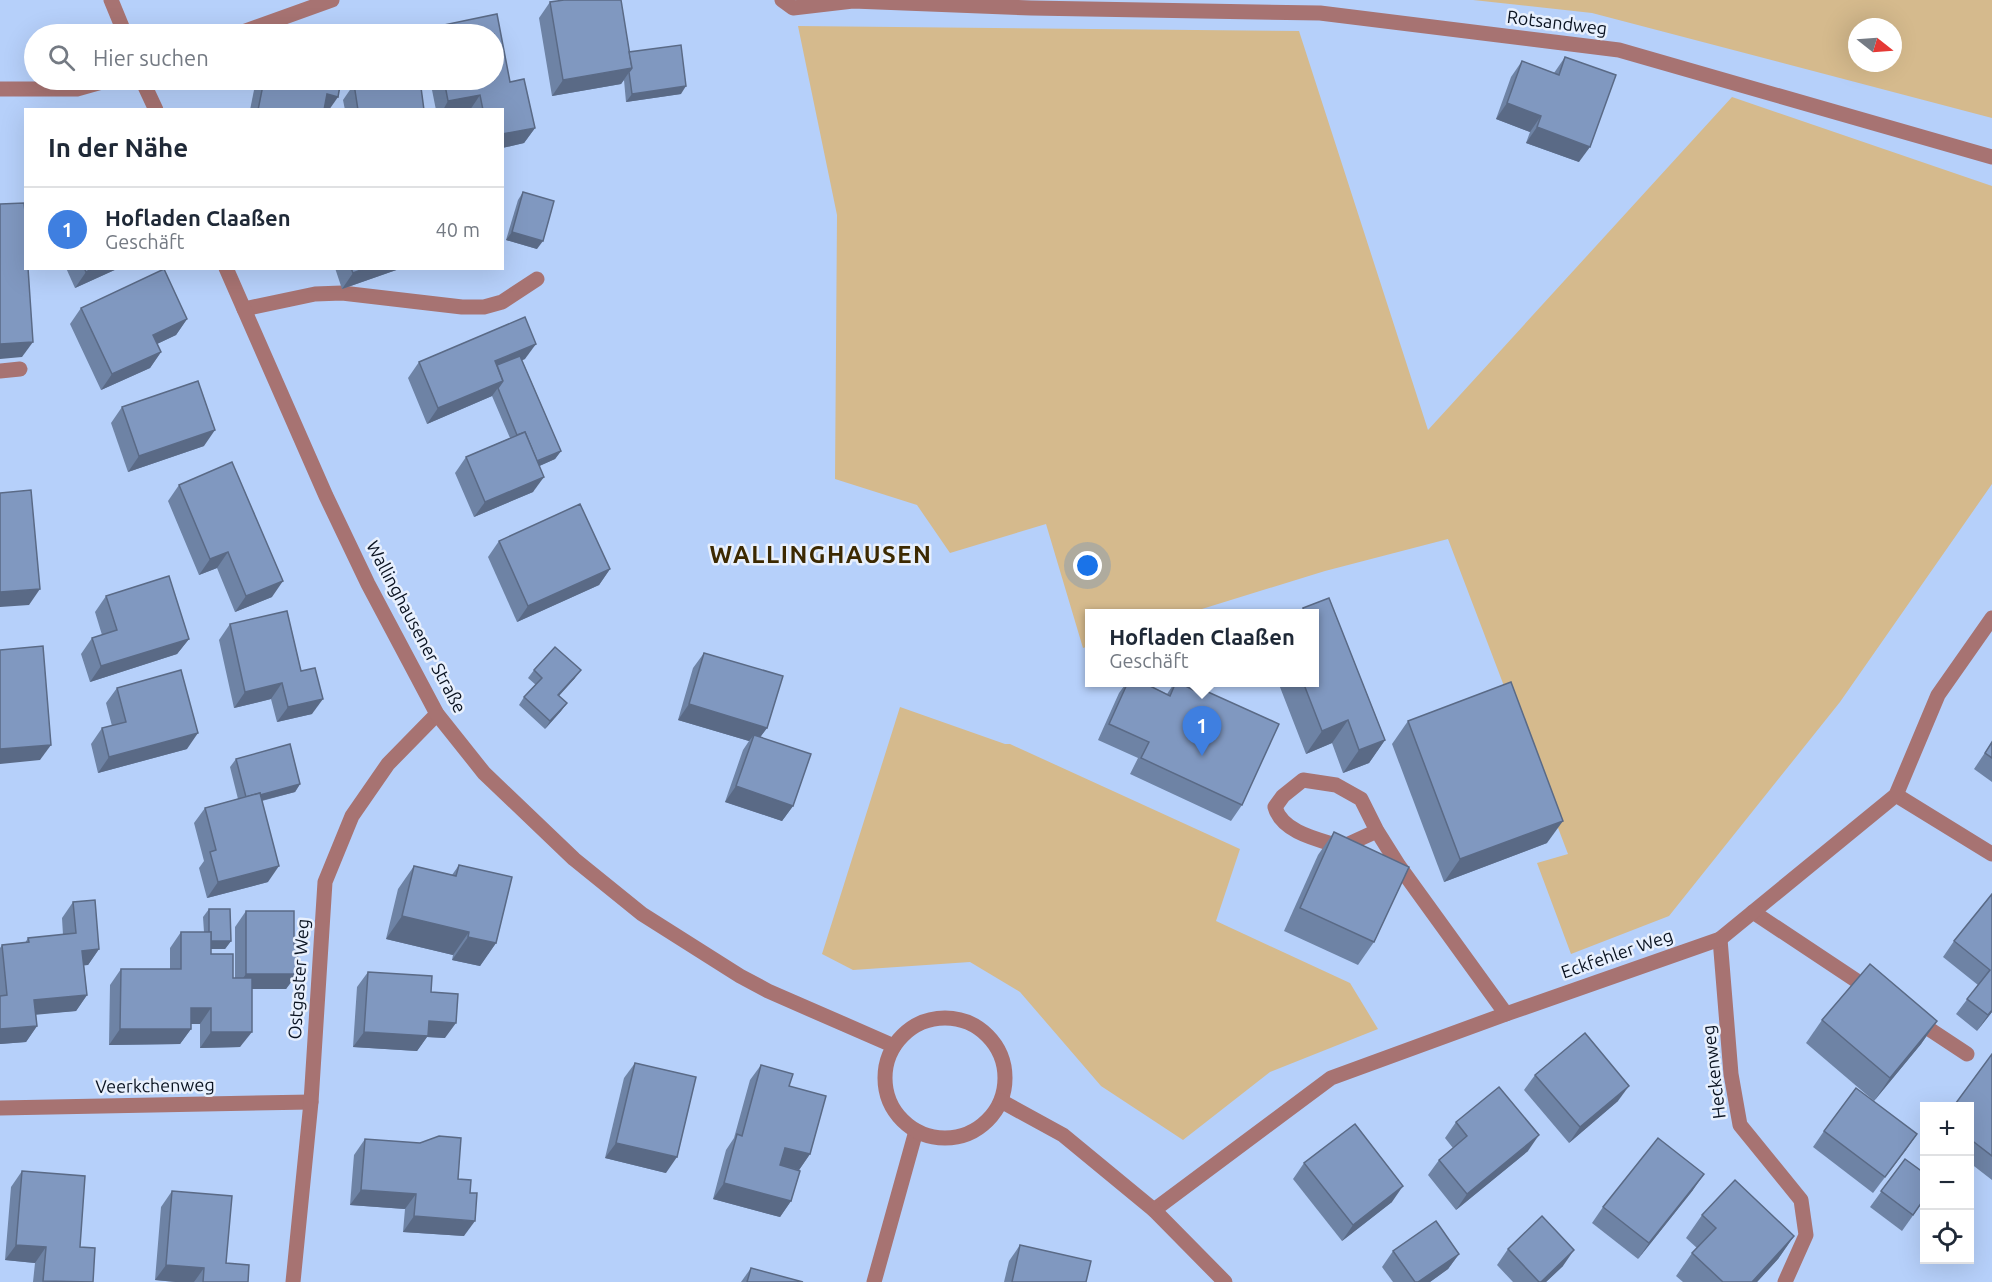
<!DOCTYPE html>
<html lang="de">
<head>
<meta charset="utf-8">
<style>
  :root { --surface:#fff; --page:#f2f2f3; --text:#1f2937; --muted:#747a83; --line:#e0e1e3; --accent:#7c3aed }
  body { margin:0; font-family:Ubuntu,sans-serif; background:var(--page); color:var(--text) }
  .controls { position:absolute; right:18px; bottom:18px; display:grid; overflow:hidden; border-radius:0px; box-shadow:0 6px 24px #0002 }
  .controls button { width:54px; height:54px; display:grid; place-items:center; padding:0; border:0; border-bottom:2px solid var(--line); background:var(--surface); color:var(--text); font:30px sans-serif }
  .compass { position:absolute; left:1848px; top:18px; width:54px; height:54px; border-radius:50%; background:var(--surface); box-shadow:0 6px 24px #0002; rotate:107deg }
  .you { position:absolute; left:1088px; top:566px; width:21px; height:21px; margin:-15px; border:4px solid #fff; border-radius:50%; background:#1a73e8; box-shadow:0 0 0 9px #1a73e833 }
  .badge { display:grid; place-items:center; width:39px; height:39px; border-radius:50%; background:var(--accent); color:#fff; font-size:20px; font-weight:700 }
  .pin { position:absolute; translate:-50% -50px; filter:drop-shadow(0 2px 3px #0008) }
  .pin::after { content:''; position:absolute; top:32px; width:21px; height:18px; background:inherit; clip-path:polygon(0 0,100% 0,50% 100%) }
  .popup { position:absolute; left:1085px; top:609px; width:234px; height:78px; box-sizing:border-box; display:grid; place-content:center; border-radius:0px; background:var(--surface); filter:drop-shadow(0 2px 4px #0005); font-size:20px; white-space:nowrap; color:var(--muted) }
  .popup b { font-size:22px; color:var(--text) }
  .popup::after { content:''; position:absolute; left:50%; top:100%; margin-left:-12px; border:12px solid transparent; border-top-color:var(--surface) }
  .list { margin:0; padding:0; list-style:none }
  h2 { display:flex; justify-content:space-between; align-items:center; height:78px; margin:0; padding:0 24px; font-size:26px }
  h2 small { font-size:20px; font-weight:400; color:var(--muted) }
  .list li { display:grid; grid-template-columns:39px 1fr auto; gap:18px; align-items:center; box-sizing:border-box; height:84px; padding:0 24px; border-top:2px solid var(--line) }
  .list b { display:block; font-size:22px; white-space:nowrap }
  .list p { margin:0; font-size:20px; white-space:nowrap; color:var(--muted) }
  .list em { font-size:20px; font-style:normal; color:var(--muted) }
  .icon { flex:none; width:33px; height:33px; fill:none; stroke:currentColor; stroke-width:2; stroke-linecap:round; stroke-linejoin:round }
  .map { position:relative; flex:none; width:1992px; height:1282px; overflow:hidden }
  .search { position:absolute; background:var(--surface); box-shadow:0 6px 24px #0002; left:24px; top:24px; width:480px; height:66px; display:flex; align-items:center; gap:15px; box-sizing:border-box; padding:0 21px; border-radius:33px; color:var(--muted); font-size:22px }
  .panel { position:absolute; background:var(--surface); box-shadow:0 6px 24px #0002; left:24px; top:108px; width:480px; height:162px; border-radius:0px }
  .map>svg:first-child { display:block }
  .green { fill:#d5ba8d; fill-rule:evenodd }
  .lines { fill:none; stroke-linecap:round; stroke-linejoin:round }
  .service { stroke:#a77372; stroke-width:15 }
  .minor { stroke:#a77372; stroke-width:15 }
  .tertiary { stroke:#a77372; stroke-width:15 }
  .wall { fill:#6e83a5 }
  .shaded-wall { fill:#5a6a86 }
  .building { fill:#8098c0; stroke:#5a6a86; stroke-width:1.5 }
  .labels { text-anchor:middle; stroke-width:5; stroke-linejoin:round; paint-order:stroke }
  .street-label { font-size:18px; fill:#0a1321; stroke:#e8f0fd }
  .district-label { font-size:24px; font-weight:bold; letter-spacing:1.5px; fill:#3c2901; stroke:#e8f0fd }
</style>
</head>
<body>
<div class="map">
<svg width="1992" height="1282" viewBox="0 0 1992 1282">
  <rect width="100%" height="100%" fill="#b6d0fa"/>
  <g class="green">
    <path d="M1473 0H1992V118L1592 13ZM1857 27H1893V63H1857Z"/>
    <path d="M798 26 1299 31 1428 430 1732 97 1992 186V484L1840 702 1669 916 1571 954 1537 863 1568 854 1448 539 1325 571 1189 613 1090 614 1089 646 1083 648 1046 524 950 553 917 505 835 479 837 215Z"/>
    <path d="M900 707 1005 744H1010L1240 849 1216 921 1350 983 1378 1029 1270 1072 1183 1140 1101 1086 1020 992 970 962 853 970 822 954Z"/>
  </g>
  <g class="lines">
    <g class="service">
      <path d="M244 309 315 294 342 293 462 307H484L502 302 537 279"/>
      <path d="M0 371 20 369"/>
      <path d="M1377 831 1342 847C1320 840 1282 833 1275 807L1283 796 1303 780 1336 785 1361 799 1377 831 1399 866 1506 1014"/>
      <path d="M1753 912 1872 991"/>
      <path d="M1914 1019 1967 1054"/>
    </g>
    <g class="minor">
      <path d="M782 0 793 8 853 1 1031 8 1320 13 1619 50 1992 157"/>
      <path d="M237 34 332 0"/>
      <path d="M1896 795 1992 854"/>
      <path d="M1720 939 1731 1074 1740 1125 1801 1200 1806 1235 1785 1282"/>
      <path d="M0 1108 311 1102"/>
      <path d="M1154 1210 1331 1078 1506 1014 1720 939 1896 795 1938 695 1992 618"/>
      <path d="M293 1282 311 1102 325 882 352 816 388 764 437 714"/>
      <path d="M874 1282 916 1131"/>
    </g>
    <g class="tertiary">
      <path d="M111 0 125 34"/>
      <path d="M142 80 156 110"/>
      <path d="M0 89H77L109 80"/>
      <path d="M226 268 326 496 368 584 437 714 484 773 574 859 642 914 740 976 768 991 894 1046"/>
      <circle cx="945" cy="1078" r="60"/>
      <path d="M1001 1101 1063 1135 1154 1210 1225 1282"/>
    </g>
  </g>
  <g class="wall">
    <path d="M550 2 629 52 681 94 626 102 624 80 621 84 552 96 539 18Z"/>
    <path d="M497 14 510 82 524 79 535 128 524 143 502 148V110H436L430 80H494V34H428L434 27Z"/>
    <path d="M1565 57 1579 162 1526 143 1530 132 1496 119 1511 77 1522 61 1554 73Z"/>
    <path d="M256 80H341L329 110H250Z"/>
    <path d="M354 80H420L424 110H345L343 100 354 84Z"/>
    <path d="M523 192 537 249 506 240 518 200Z"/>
    <path d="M66 268H119L75 288Z"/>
    <path d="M335 268H402L342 289Z"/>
    <path d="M81 308 187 319 176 335 157 344 161 352 150 368 101 390 70 324Z"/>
    <path d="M525 359 522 360 561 451 555 459 539 466 533 492 474 517 455 473 466 457 510 438 492 396 427 424 408 378 419 362Z"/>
    <path d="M122 407 204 446 128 472 111 423Z"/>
    <path d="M179 485 272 597 235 612 217 568 199 575 168 501Z"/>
    <path d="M499 541 610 569 599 585 517 622 488 557Z"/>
    <path d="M106 596 189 639 177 654 90 682 81 654 92 638 102 635 95 612Z"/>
    <path d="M1329 598 1385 740 1369 763 1343 773 1332 743 1306 754 1278 682H1314V614H1299L1303 608Z"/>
    <path d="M230 624 312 714 277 722 271 699 234 708 219 640Z"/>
    <path d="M704 653 767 728 760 737 793 806 782 821 725 802 743 750 749 741 678 720 693 668Z"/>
    <path d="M534 670 575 678 559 696 567 703 561 711 545 729 519 705 524 697 536 685 528 678Z"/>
    <path d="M1127 682H1142L1167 694 1175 682 1194 690 1197 687 1242 805 1231 821 1130 774 1138 758 1098 740 1119 693Z"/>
    <path d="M117 688 187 749 98 773 91 744 102 728 112 726 106 703Z"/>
    <path d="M1408 721 1547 843 1444 882 1392 744Z"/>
    <path d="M1992 742V782L1974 769Z"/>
    <path d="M236 759 300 784 295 792 262 801 268 882 207 898 199 868 204 861 194 823 205 808 238 799 230 767Z"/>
    <path d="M1334 832 1374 942 1358 965 1284 931 1318 855Z"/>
    <path d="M459 865 496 943 480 966 452 960 453 955 386 939 398 889 414 866 452 875Z"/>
    <path d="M1992 894V1012L1977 1031 1956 1014 1978 985 1943 957 1954 941Z"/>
    <path d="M73 902 99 949 88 965H84L87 995 76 1011 36 1014 37 1026 26 1042 0 1044V948L2 945 25 943 28 938 63 935 62 918Z"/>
    <path d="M209 909 231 941 225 949H211V954L233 978H235V927L246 911 294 944 297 974 286 989H252L240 1047 200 1048V1024H191V1029L180 1044 109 1045 110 985 121 969H170V948L181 932H204L203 917Z"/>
    <path d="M368 972 431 992 445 1038 427 1037 417 1051 353 1047 357 987Z"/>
    <path d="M1822 1020 1937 1021 1921 1044 1874 1101 1806 1043Z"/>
    <path d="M1992 1054V1180L1970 1163V1107Z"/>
    <path d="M635 1063 666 1173 605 1158 624 1078Z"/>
    <path d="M761 1065 789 1086 810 1154 799 1170 791 1201 780 1217 713 1199 726 1150 734 1138 750 1080Z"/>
    <path d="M1535 1075 1618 1101 1569 1143 1524 1090Z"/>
    <path d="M1456 1122 1528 1151 1456 1210 1428 1175 1439 1160 1453 1148 1445 1138Z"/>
    <path d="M1824 1131 1917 1134 1873 1193 1813 1147Z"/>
    <path d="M365 1139 458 1179 464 1236 403 1232 405 1209 350 1205 354 1155Z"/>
    <path d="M1905 1159 1924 1200 1902 1231 1870 1207Z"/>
    <path d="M1304 1163 1392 1202 1342 1241 1293 1179Z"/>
    <path d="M22 1171 80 1247 93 1282H33L35 1263 5 1260 11 1187Z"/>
    <path d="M1693 1190 1638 1259 1592 1223 1603 1207Z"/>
    <path d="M172 1191 226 1263 248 1282H176L155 1280 161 1207Z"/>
    <path d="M1702 1215 1794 1236 1778 1259 1757 1282H1683L1676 1276 1692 1253 1697 1248 1686 1238Z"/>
    <path d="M1020 1245 1086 1282H1004L1009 1261Z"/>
    <path d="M1508 1249 1563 1266 1546 1282H1513L1497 1265Z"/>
    <path d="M1393 1251 1459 1254 1448 1269 1430 1282H1393L1382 1267Z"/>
    <path d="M751 1268 803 1282H741Z"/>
  </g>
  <g class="shaded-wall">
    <path d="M632 68 621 84 552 96 563 80Z"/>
    <path d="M686 86 681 94 626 102 632 94Z"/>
    <path d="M327 94 338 97 329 110H316Z"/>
    <path d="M480 95 470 110H443L448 101Z"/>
    <path d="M1507 103 1541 116 1530 132 1496 119Z"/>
    <path d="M1537 127 1590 147 1579 162 1526 143Z"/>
    <path d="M535 128 524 143 502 148V134Z"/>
    <path d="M512 232 543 241 537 249 506 240Z"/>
    <path d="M94 268H119L75 288 86 272Z"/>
    <path d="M366 268H402L342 289 353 273Z"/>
    <path d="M187 319 176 335 142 351 153 335Z"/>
    <path d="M33 342 22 357 0 359V344Z"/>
    <path d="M536 344 525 359 491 373 495 361Z"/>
    <path d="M161 352 150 368 101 390 112 374Z"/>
    <path d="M503 381 492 396 427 424 438 408Z"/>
    <path d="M215 430 204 446 128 472 139 456Z"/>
    <path d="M561 451 555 459 524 473 530 465Z"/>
    <path d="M544 477 533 492 474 517 485 502Z"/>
    <path d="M228 552 217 568 199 575 210 559Z"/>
    <path d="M610 569 599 585 517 622 528 606Z"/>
    <path d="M283 581 272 597 235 612 246 596Z"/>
    <path d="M40 589 29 605 0 607V592Z"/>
    <path d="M189 639 177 654 90 682 101 666Z"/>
    <path d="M581 670 575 678 552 703 558 695Z"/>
    <path d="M282 683 271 699 234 708 245 692Z"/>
    <path d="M323 699 312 714 277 722 288 707Z"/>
    <path d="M567 703 561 711 545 729 550 721Z"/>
    <path d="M689 704 767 728 756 743 754 735 749 741 678 720Z"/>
    <path d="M1348 720 1332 743 1306 754 1322 731Z"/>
    <path d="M198 733 187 749 98 773 109 757Z"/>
    <path d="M1385 740 1369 763 1343 773 1359 750Z"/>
    <path d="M51 745 40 760 0 764V749Z"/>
    <path d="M300 784 295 792 240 806 246 798Z"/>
    <path d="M736 786 793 806 782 821 725 802Z"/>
    <path d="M1563 821 1547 843 1444 882 1460 859Z"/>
    <path d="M279 866 268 882 207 898 218 882Z"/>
    <path d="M402 916 469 932 453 955 386 939Z"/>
    <path d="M468 937 496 943 480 966 452 960Z"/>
    <path d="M209 941H231L225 949H204Z"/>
    <path d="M99 949 88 965 71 967 82 951Z"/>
    <path d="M246 974H297L286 989H235Z"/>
    <path d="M87 995 76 1011 23 1016 34 1000Z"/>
    <path d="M191 1008H211L200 1024H180Z"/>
    <path d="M1992 1010V1012L1977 1031 1988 1015Z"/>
    <path d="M429 1021 456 1023 445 1038 427 1037 417 1051 353 1047 364 1032Z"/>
    <path d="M1937 1021 1921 1044 1874 1101 1890 1078Z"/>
    <path d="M37 1026 26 1042 0 1044V1029Z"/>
    <path d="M120 1029H191L180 1044 109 1045Z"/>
    <path d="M211 1032H252L240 1047 200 1048Z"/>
    <path d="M1629 1086 1618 1101 1569 1143 1580 1127Z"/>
    <path d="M1917 1134 1906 1150 1873 1193 1885 1177Z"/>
    <path d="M1539 1135 1528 1151 1456 1210 1467 1194Z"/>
    <path d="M616 1143 677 1157 666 1173 605 1158Z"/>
    <path d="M785 1148 810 1154 799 1170 774 1163Z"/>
    <path d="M1704 1174 1693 1190 1638 1259 1649 1243Z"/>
    <path d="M724 1183 791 1201 780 1217 713 1199Z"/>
    <path d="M1403 1186 1392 1202 1342 1241 1353 1225Z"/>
    <path d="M361 1190 416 1194 405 1209 350 1205Z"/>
    <path d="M414 1216 475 1221 464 1236 403 1232Z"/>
    <path d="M1794 1236 1778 1259 1757 1282H1752Z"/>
    <path d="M16 1245 46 1247 35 1263 5 1260Z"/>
    <path d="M1574 1250 1563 1266 1546 1282H1541Z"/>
    <path d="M1459 1254 1448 1269 1430 1282H1418Z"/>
    <path d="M166 1265 204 1268 194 1282H176L155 1280Z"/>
  </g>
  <g class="building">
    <path d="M564 0H621L632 68 563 80 550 2Z"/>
    <path d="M497 14 510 82 524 79 535 128 502 134V110H483L480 95 448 101 444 80H494V34H435L434 27Z"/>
    <path d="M273 31 290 34H272Z"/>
    <path d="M414 31V34H391Z"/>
    <path d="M681 45 686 86 632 94 629 72 632 68 629 52Z"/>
    <path d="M1565 57 1616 75 1590 147 1537 127 1541 116 1507 103 1522 61 1559 75Z"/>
    <path d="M264 80H341L338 97 327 94 324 110H258Z"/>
    <path d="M367 80H420L424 110H358L354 84 367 82Z"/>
    <path d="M523 192 554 201 543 241 512 232Z"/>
    <path d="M24 203 26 221V268H28L33 342 0 344V204Z"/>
    <path d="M84 268H94L86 272Z"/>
    <path d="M351 268H366L353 273Z"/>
    <path d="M164 269 187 319 153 335 161 352 112 374 81 308Z"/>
    <path d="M525 317 536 344 495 361 503 381 438 408 419 362Z"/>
    <path d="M520 356 561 451 537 461 525 432 517 435 498 388 503 381 497 365Z"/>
    <path d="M198 381 215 430 139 456 122 407Z"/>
    <path d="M525 432 544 477 485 502 466 457Z"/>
    <path d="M232 462 283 581 246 596 228 552 210 559 179 485Z"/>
    <path d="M31 490 40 589 0 592V493Z"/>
    <path d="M580 504 610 569 528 606 499 541Z"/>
    <path d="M169 576 189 639 101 666 92 638 117 630 106 596Z"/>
    <path d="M1329 598 1385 740 1359 750 1348 720 1322 731 1303 682H1314V614H1305L1303 608Z"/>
    <path d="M287 611 301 671 315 668 323 699 288 707 282 683 245 692 230 624Z"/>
    <path d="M43 646 51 745 0 749V650Z"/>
    <path d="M555 647 581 670 558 695 567 703 550 721 524 697 542 678 534 670Z"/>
    <path d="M704 653 783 676 767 728 689 704Z"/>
    <path d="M181 670 198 733 109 757 102 728 126 722 117 688Z"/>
    <path d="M1128 682H1142L1170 696 1176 682H1178L1195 691 1197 687 1279 724 1242 805 1141 758 1149 742 1109 724Z"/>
    <path d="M1511 682 1563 821 1460 859 1408 721Z"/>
    <path d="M754 735 811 754 793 806 736 786Z"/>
    <path d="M1992 742V758L1985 753Z"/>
    <path d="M290 744 300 784 260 795V793L246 797 236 759Z"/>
    <path d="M260 793 279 866 218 882 210 852 216 850 205 808Z"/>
    <path d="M1334 832 1409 867 1374 942 1300 908Z"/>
    <path d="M459 865 512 877 496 943 468 937 469 932 402 916 414 866 456 876Z"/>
    <path d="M1992 894V1010L1988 1015 1967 999 1990 970 1954 941Z"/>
    <path d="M95 900 99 949 82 951 87 995 34 1000 37 1026 0 1029V996L7 995 2 945 29 942 28 938 76 933 73 902Z"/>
    <path d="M209 909H230L231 941H211V932H209Z"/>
    <path d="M246 911H294V944H298L297 974H246Z"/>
    <path d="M181 932H211V954H233V978H252V1032H211V1008H191V1029H120L121 969H181Z"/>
    <path d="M1870 964 1937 1021 1890 1078 1822 1020Z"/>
    <path d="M368 972 432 976 431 992 458 994 456 1023 429 1021 428 1036 364 1032Z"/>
    <path d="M1585 1033 1629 1086 1580 1127 1535 1075Z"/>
    <path d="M1992 1054V1156L1970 1139V1107H1953Z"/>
    <path d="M635 1063 696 1077 677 1157 616 1143Z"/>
    <path d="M761 1065 793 1074 789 1086 826 1096 810 1154 785 1148 780 1165 800 1171 791 1201 724 1183 737 1134 742 1136Z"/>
    <path d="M1499 1087 1539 1135 1467 1194 1439 1160 1467 1136 1456 1122Z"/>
    <path d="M1856 1088 1917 1134 1885 1177 1824 1131Z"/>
    <path d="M1355 1124 1403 1186 1353 1225 1304 1163Z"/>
    <path d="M439 1136 461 1138 458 1179 471 1180 470 1193H477L475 1221 414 1216 416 1194 361 1190 365 1139 420 1143Z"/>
    <path d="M1658 1138 1704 1174 1649 1243 1603 1207Z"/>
    <path d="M1905 1159 1924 1173V1199L1913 1215 1881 1191Z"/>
    <path d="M22 1171 85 1176 80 1247 95 1248 93 1282 43 1281 46 1247 16 1245Z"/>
    <path d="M1735 1180 1794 1236 1752 1282H1723L1692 1253 1716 1228 1702 1215Z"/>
    <path d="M172 1191 232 1196 226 1263 249 1265 248 1282H203L204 1268 166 1265Z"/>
    <path d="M1542 1216 1574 1250 1541 1282H1539L1508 1249Z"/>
    <path d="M1436 1221 1459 1254 1418 1282H1415L1393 1251Z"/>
    <path d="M1020 1245 1091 1261 1086 1282H1012Z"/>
    <path d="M751 1268 803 1282H747Z"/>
  </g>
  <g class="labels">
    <g class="street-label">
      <text transform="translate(1557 23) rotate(7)" y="6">Rotsandweg</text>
      <text transform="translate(416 627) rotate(62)" y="6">Wallinghausener Straße</text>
      <text transform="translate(1617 954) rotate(-19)" y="6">Eckfehler Weg</text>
      <text transform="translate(299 979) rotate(-86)" y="6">Ostgaster Weg</text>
      <text transform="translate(1714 1072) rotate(-97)" y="6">Heckenweg</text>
      <text transform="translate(155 1086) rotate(-1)" y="6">Veerkchenweg</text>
    </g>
    <g class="district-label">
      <text x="821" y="563">WALLINGHAUSEN</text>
    </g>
  </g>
</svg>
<div class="controls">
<button>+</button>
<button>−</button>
<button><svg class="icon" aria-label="locate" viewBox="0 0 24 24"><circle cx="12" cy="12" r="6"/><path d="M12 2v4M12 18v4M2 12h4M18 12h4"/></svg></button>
</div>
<svg class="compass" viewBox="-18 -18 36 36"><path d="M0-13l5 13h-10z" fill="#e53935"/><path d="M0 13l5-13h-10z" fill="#747a83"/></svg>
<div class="you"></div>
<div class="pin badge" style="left:1202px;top:756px;background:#3f7fe0">1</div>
<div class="popup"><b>Hofladen Claaßen</b>Geschäft</div>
<div class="search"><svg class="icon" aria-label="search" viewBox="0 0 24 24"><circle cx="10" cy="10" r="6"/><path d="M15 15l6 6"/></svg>Hier suchen</div>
<section class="panel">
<h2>In der Nähe<small></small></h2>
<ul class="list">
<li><span class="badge" style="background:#3f7fe0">1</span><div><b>Hofladen Claaßen</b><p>Geschäft</p></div><em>40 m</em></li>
</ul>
</section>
</div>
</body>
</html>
